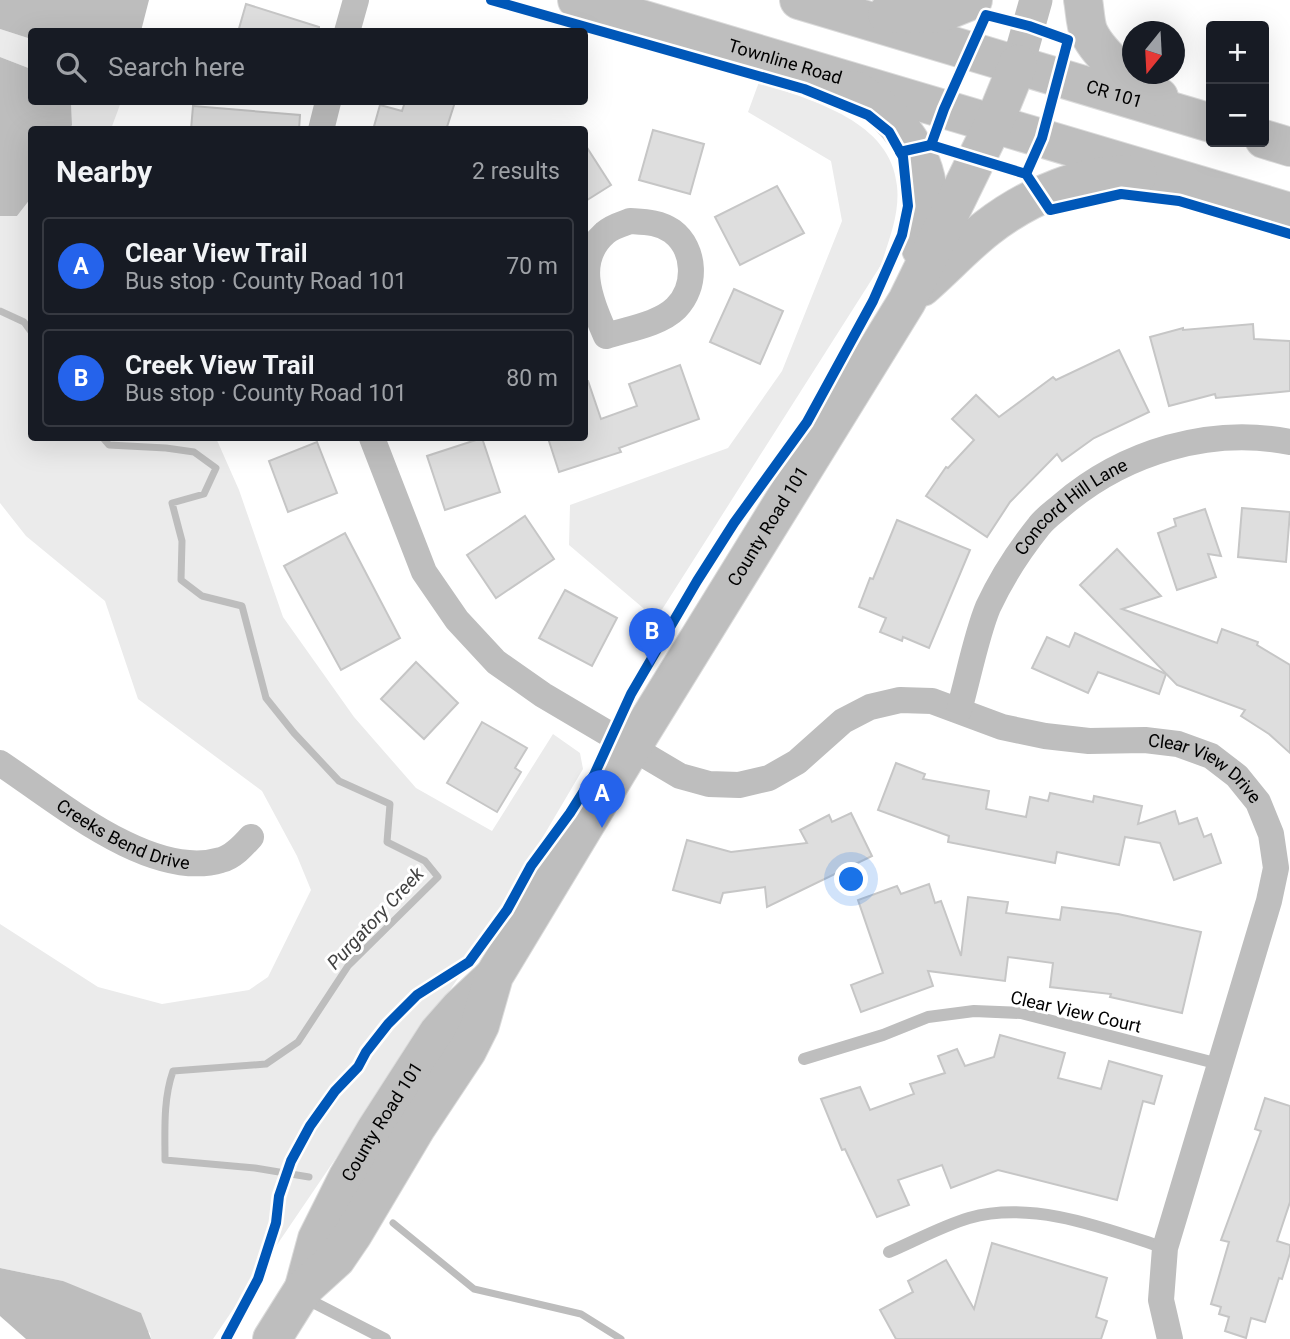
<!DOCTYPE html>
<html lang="en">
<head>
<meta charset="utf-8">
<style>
  :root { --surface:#171b24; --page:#20242c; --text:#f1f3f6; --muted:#9ea1a6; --line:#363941; --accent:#2563eb }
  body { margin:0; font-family:Roboto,sans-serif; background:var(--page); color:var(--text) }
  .controls { position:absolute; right:21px; top:21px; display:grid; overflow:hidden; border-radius:7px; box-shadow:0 7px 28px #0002 }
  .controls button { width:63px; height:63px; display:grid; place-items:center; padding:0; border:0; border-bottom:2px solid var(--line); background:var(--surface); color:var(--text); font:35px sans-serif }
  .compass { position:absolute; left:1122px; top:21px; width:63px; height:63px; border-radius:50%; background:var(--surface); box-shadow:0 7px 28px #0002; rotate:198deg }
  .you { position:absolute; left:852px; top:880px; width:24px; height:24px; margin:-18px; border:5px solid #fff; border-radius:50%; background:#1a73e8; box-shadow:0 0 0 10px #1a73e833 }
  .badge { display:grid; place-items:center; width:46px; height:46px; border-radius:50%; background:var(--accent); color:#fff; font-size:23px; font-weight:700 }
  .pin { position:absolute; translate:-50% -58px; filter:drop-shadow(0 2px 4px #0008) }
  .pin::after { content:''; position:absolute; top:37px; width:24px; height:21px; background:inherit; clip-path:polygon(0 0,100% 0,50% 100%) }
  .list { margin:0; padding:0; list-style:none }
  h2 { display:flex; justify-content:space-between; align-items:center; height:91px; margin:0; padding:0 28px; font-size:30px }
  h2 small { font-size:23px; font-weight:400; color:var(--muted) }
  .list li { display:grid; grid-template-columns:46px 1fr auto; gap:21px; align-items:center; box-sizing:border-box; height:98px; margin:0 14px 14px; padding:0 14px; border:2px solid var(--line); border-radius:7px }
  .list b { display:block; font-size:26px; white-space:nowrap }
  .list p { margin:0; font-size:23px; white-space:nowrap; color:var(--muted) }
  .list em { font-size:23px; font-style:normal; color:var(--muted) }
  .icon { flex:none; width:38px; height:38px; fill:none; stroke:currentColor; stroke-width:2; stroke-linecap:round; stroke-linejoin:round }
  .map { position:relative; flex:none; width:1290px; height:1339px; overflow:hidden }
  .search { position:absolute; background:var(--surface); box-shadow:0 7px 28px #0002; left:28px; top:28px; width:560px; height:77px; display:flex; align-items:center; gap:18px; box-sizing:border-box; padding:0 24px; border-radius:7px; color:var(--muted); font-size:26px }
  .panel { position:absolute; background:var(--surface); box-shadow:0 7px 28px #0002; left:28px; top:126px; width:560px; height:315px; border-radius:7px }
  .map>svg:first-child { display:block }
  .green { fill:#ebebeb }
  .water { fill:#bdbdbd }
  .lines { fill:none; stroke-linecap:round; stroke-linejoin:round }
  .stream { stroke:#bdbdbd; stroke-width:7 }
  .building { fill:#dedede; stroke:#c6c6c6; stroke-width:2 }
  .primary-casing { stroke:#dbdbdb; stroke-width:40 }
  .service { stroke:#bebebe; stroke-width:12 }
  .minor { stroke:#bebebe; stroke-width:26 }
  .tertiary { stroke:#bebebe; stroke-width:33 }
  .primary { stroke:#bebebe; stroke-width:38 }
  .cycleway-casing { stroke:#fff; stroke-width:15 }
  .cycleway { stroke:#0057b8; stroke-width:10 }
  .labels { text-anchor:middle; stroke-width:6; stroke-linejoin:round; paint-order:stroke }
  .street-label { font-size:18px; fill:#000; stroke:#fff }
  .water-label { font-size:19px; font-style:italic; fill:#424242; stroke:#fff }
</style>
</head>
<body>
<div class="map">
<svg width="1290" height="1339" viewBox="0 0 1290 1339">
  <rect width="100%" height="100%" fill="#fff"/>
  <g class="green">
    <path d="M0 29 31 39V69L0 57Z"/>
    <path d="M759 82C811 101 891 120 897 186 900 213 889 240 881 265L656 619 569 545 570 505 728 448 782 371 842 221 831 161 748 112Z"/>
    <path d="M71 102H121L111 129 70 130 72 125Z"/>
    <path d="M31 198 32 438H216L239 490 283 617 354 717 416 788 492 831 553 734 580 753 583 769 469 962 213 1339H151L150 1333 63 1281 0 1268V924L98 987 162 1004 249 990 268 977 311 890 297 856 262 791 138 699 105 601 26 536 0 503V216H17Z"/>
  </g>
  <g class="water">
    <path d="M0 0H149L141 31 32 32 31 39 0 29Z"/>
    <path d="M0 57 31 69 32 102H71L72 125 70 129 32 130 31 198 17 216H0Z"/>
    <path d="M0 1268 63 1281 141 1313 151 1339H26L0 1316Z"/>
  </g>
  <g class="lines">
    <g class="stream">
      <path d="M0 311 24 322 32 333"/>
      <path d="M103 438 109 445 166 448 194 452 216 468 204 494 172 503 182 541 181 580 202 596 242 606 266 698 294 733 339 781 390 804 387 842 425 861 438 877 348 966 298 1042 266 1064 173 1071C163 1100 165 1130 165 1160L255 1168 309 1177"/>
      <path d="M393 1223 474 1289 581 1314 621 1339"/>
    </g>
  </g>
  <g class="building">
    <path d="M246 4 319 27V32H238Z"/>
    <path d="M405 102H455L446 130H373L380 105 402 111Z"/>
    <path d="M193 106 300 115 299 130H191Z"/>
    <path d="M653 130 704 144 690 194 639 180Z"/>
    <path d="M584 143 611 185 584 202Z"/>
    <path d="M777 186 804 233 740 265 715 217Z"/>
    <path d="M734 289 783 311 760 364 710 342Z"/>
    <path d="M1253 324 1254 339 1290 341V391L1216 398 1215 394 1169 406 1150 337 1183 328V330Z"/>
    <path d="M1119 350 1149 412 1094 438 1062 461 1057 454 1010 502 987 537 926 496 946 467 948 468 974 440 952 419 976 395 999 417 1053 377 1056 380Z"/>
    <path d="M680 365 699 419 619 448 621 452 559 472 548 438H584V381H588L601 419 637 406 629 384Z"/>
    <path d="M482 438 500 492 445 510 427 456Z"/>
    <path d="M317 442 337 493 288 512 269 461Z"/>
    <path d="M1242 508 1290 512 1286 562 1238 557Z"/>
    <path d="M1205 509 1221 556 1208 554 1216 577 1177 590 1158 533 1176 526 1174 519Z"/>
    <path d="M525 516 554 559 496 598 467 555Z"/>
    <path d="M897 520 970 550 929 648 903 637 902 641 880 632 886 618 859 607 870 578 873 579Z"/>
    <path d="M345 533 400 638 341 670 284 566Z"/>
    <path d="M1117 549 1161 596 1122 609 1217 643 1222 629 1258 642 1257 645 1290 665V753L1269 734 1241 716 1245 710 1177 685 1080 585Z"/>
    <path d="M565 590 617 618 592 666 539 638Z"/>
    <path d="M1075 633 1166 674 1159 694 1098 672 1088 693 1032 668 1047 637 1069 647Z"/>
    <path d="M416 662 458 703 424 739 381 699Z"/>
    <path d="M482 722 527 748 515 768 521 772 497 812 447 783Z"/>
    <path d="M896 763 925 774 923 779 989 791 986 809 1026 817 1030 797 1048 801 1050 793 1093 802 1094 796 1142 806 1138 824 1175 811 1179 824 1197 818 1204 837 1211 834 1221 863 1174 880 1160 843 1125 837 1119 865 1057 852 1055 863 948 842 949 836 878 810Z"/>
    <path d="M851 813 872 856 767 907 765 887 723 893 720 903 673 890 687 840 731 852 807 843 800 830 829 815 832 822Z"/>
    <path d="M929 884 935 903 941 901 961 956 968 897 1008 902 1006 913 1060 920 1062 907 1118 914 1201 932 1182 1013 1110 997 1111 994 1050 987 1053 963 1008 957 1005 981 928 971 933 986 861 1012 851 985 883 973 858 900 897 886 901 894Z"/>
    <path d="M1000 1035 1065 1053 1058 1078 1101 1089 1109 1061 1162 1076 1154 1104 1143 1101 1117 1200 998 1170 951 1188 942 1165 898 1180 909 1205 877 1217 845 1149 842 1150 821 1099 860 1087 870 1110 914 1094 910 1084 945 1073 938 1056 957 1049 965 1066 994 1057Z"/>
    <path d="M1265 1098 1290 1106V1202L1277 1241 1290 1245V1253L1282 1279 1279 1278 1265 1322 1251 1318 1246 1338 1225 1331 1229 1317 1219 1314 1221 1307 1211 1304 1229 1242 1221 1240 1261 1131 1255 1129Z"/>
    <path d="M992 1243 1107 1278 1096 1317 1107 1321 1101 1339H896L880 1310 913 1292 908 1281 946 1260 974 1309Z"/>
  </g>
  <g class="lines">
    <defs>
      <g id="primary">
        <path id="s4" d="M577 0 1290 212"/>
        <path id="s5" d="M799 0 1211 123"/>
        <path d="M1083 0C1085 10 1085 24 1089 33 1100 56 1136 86 1159 97"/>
        <path d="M887 14 941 13 973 0"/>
        <path d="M854 90C897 113 932 159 928 210 927 223 923 236 921 249"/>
        <path d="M1264 139 1290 147"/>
        <path d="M922 287C944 268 964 246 987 228 1028 196 1086 171 1138 175"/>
        <path id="s6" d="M304 1287 317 1239 348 1177 375 1131 438 1033 460 1008 493 977"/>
        <path id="s7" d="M272 1339 304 1288 336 1259 353 1234 416 1128 467 1051 480 1025 494 976 632 747 907 301 994 123 1018 64"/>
      </g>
    </defs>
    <use href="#primary" class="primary-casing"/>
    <g class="service">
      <path d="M804 1059 883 1035 928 1017 974 1011 1021 1013 1219 1064"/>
      <path d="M889 1252C915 1241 942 1226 969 1218 1033 1200 1104 1228 1165 1248"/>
      <path d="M303 1297 385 1339"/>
    </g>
    <g class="minor">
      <path d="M347 32 356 0"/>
      <path d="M321 130 328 102"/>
      <path d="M630 221C645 222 659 222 672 231 696 249 697 287 676 308 660 324 628 329 606 336 592 303 572 262 605 233 611 227 622 224 630 221Z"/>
      <path id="s1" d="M372 438 424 572 457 620 496 662 543 695 680 776 709 784 739 785 769 778 797 762 843 721 870 707 900 700 932 701 1002 727 1045 736 1089 741 1145 740 1178 744 1211 756 1237 776 1258 802 1271 834 1276 868 1269 901 1165 1248 1161 1300 1170 1339"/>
      <path id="s2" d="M959 710C968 679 976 636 988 607 1001 579 1019 551 1039 526 1045 518 1054 512 1062 505 1124 452 1210 426 1290 442"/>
      <path id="s3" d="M0 763C56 800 151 881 221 860 233 857 243 846 251 837"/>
    </g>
    <path class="tertiary" d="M1018 64 1036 0"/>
    <use href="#primary" class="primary"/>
    <defs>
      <g id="cycleway">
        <path d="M931 145 944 109 986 15 1029 26 1068 40 1042 138 1026 174"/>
        <path d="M900 152 931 145 1026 174 1050 210 1121 194 1179 201 1290 234"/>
        <path d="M226 1339 258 1279 276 1223 279 1196 291 1161 310 1126 335 1091 358 1067 366 1052 388 1024 417 995 469 962 507 910 531 866 570 813 594 775 631 694 697 581 734 523 807 422 873 301 902 235 908 206 903 157 889 132 868 115 804 89 491 0"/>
      </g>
    </defs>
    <use href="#cycleway" class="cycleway-casing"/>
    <use href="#cycleway" class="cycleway"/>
  </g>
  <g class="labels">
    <g class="street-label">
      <text dy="6" stroke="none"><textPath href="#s4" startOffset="217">Townline Road</textPath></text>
      <text dy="6" stroke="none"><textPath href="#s5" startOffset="329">CR 101</textPath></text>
      <text dy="6" stroke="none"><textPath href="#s2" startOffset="240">Concord Hill Lane</textPath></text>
      <text dy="6" stroke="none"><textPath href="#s7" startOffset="956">County Road 101</textPath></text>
      <text dy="6" stroke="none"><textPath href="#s1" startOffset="1041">Clear View Drive</textPath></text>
      <text dy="6" stroke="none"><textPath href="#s3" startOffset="144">Creeks Bend Drive</textPath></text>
      <text transform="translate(1076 1012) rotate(13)" y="6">Clear View Court</text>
      <text dy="6" stroke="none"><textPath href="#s6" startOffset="184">County Road 101</textPath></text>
    </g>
    <g class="water-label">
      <text transform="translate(375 918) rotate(-47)" y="7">Purgatory Creek</text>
    </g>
  </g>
</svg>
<div class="controls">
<button>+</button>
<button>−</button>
</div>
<svg class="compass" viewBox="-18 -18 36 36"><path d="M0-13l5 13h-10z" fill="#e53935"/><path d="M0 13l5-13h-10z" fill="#9ea1a6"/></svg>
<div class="you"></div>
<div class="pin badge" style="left:602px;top:828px">A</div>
<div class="pin badge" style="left:652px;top:666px">B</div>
<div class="search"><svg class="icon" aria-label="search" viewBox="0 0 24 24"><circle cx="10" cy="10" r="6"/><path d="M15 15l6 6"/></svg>Search here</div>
<section class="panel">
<h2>Nearby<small>2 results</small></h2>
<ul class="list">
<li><span class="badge">A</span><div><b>Clear View Trail</b><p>Bus stop · County Road 101</p></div><em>70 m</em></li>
<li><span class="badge">B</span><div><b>Creek View Trail</b><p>Bus stop · County Road 101</p></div><em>80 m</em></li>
</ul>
</section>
</div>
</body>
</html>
